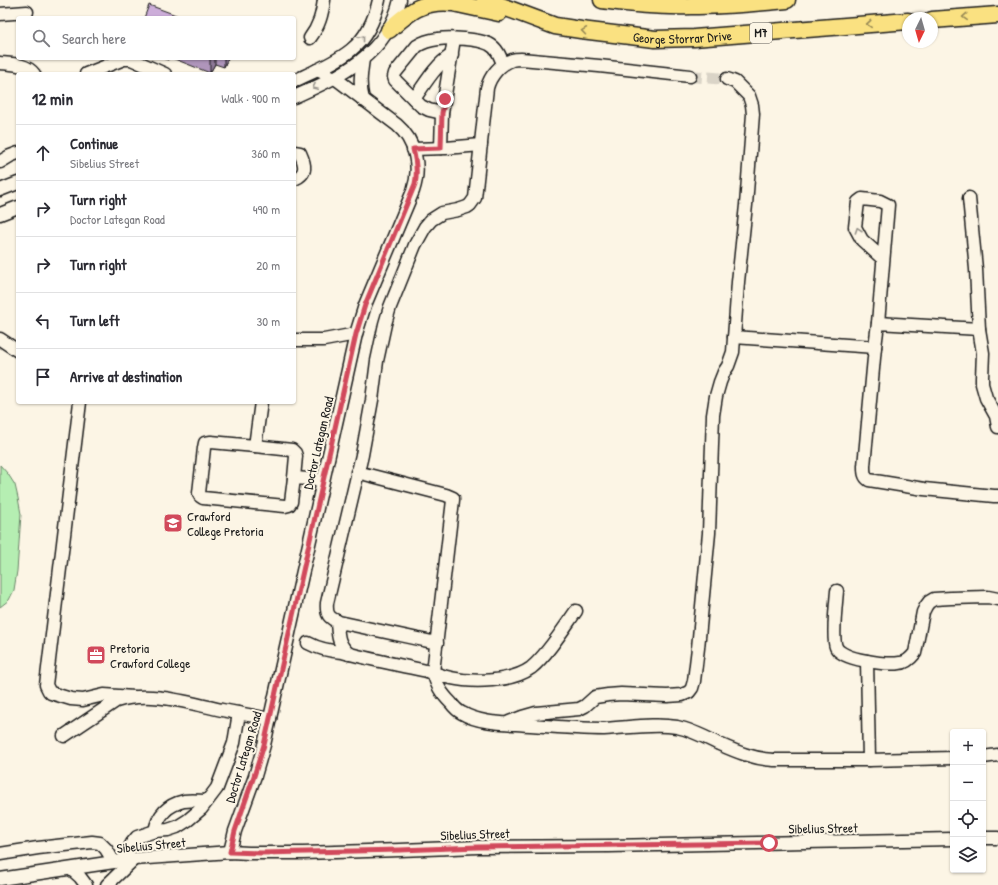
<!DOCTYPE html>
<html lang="en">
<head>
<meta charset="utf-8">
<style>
  :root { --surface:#fff; --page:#f7f7f7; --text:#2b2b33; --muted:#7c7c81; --line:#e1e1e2 }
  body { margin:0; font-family:"Patrick Hand",sans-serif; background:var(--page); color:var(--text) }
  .controls { position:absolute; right:12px; bottom:12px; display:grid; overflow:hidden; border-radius:4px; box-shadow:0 1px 3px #0004 }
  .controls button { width:36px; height:36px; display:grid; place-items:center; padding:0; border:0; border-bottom:1px solid var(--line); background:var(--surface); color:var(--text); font:20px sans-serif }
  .compass { position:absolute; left:902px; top:12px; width:36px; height:36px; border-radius:50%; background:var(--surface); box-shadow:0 1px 3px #0004; rotate:185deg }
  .stop { position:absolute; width:12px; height:12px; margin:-9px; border:3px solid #d1495b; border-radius:50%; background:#fff }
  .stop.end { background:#d1495b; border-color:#fff; box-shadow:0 1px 4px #0008 }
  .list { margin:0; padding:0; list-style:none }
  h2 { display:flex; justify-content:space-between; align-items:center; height:52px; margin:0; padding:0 16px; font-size:17px }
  h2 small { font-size:13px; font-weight:400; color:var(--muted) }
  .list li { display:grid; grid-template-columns:26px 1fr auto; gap:12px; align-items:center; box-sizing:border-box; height:56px; padding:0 16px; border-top:1px solid var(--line) }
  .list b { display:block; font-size:15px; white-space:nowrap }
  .list p { margin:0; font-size:13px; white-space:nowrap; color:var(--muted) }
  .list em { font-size:13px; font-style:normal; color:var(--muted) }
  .icon { flex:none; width:22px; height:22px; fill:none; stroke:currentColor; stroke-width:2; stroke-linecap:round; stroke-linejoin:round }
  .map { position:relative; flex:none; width:998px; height:885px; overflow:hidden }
  .search { position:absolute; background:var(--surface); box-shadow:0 1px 3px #0004; left:16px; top:16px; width:280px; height:44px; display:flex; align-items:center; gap:10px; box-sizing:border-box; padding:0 14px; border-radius:4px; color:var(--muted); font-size:15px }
  .panel { position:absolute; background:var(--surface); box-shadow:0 1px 3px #0004; left:16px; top:72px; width:280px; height:332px; border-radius:4px }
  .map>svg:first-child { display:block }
  .green { fill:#b5eeb2; stroke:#688567 }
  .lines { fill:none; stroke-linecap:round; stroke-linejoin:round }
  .minor-tunnel { stroke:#dad4c7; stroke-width:12; stroke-dasharray:12 6; stroke-linecap:butt }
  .minor-casing { stroke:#1c1c1c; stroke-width:15 }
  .major-casing { stroke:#1c1c1c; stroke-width:19 }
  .minor { stroke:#fcf5e5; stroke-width:12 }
  .major { stroke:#fae181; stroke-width:16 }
  .wall { fill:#af95bb; stroke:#1c1c1c }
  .shaded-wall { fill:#8f7998; stroke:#1c1c1c }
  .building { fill:#ccadd9; stroke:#1c1c1c }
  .oneway { stroke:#968854 }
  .oneway2 { stroke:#97938b }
  .route { stroke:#d1495b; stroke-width:5 }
  .labels { text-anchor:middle; stroke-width:4; stroke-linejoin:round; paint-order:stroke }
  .shield { fill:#fcf5e5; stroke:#5f5d58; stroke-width:1 }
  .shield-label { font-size:12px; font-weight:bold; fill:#1c1c1c }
  .street-label { font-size:13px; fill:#1c1c1c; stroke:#fcf5e5 }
  .poi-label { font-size:13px; fill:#1c1c1c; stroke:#fcf5e5; text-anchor:start }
</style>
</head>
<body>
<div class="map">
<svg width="998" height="885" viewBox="0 0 998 885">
  <rect width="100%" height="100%" fill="#fcf5e5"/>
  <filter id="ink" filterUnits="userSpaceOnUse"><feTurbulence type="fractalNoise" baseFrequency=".025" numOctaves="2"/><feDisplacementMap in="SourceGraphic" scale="8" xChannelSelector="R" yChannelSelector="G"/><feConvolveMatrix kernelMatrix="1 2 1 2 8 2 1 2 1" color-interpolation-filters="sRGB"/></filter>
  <g filter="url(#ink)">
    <path class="green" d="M0 465 8 474 15 485 18 498 21 514 17 571 14 590 9 600 0 607Z"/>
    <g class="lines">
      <path class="minor-tunnel" d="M690 76 727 79"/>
      <defs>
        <g id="minor">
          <path d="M0 14 27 12"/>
          <path d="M310 38C319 26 322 15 324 0"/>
          <path d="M363 59C361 74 359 84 363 100"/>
          <path d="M0 63C11 64 27 64 34 74"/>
          <path d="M86 74 124 59H131L165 74"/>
          <path d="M294 81C313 72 335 63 351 50 366 38 375 18 379 0"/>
          <path d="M294 97C341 76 387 55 400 0"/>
          <path d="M414 99C425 84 435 65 452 55"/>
          <path d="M442 113 429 110 421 106 395 80 394 77 395 73 417 46C423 42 431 40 438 39 450 37 478 39 489 44 497 48 500 56 503 64"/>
          <path d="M441 148 442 113 454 39"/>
          <path d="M413 149 446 148 481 145"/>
          <path d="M294 152 300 153C305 164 308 174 294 179"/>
          <path d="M0 162 10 156 18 153"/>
          <path d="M0 190 18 183"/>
          <path d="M969 198 976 269 979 329 983 353 982 378V384L986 398 996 416 998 427"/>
          <path d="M0 214 18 207"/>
          <path d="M878 323 979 329"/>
          <path d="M734 337 875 347 878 323 888 205 880 201 862 199 858 202 855 227 862 240 883 259"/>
          <path d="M0 339 18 351"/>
          <path d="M294 340H324L356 334"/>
          <path d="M875 347 864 466C864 472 864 477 869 480L924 489 994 496H998"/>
          <path d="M80 402 46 685 49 691 51 693 71 699 83 700 104 695 134 697"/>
          <path d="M261 402 255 446 211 442 205 443 204 448 199 493 200 496 203 498 285 506 289 505 291 502 294 478 323 480"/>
          <path d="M255 446 292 450 295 453 296 456 294 478"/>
          <path d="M357 472 446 495 453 498V500L433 672C437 686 441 693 451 703 454 707 458 711 462 713 477 722 499 723 516 724 545 726 574 729 604 729 628 728 653 723 677 727 692 730 705 737 719 744 737 752 754 759 774 760H869L953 758"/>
          <path d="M837 591C836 603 832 638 836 647 841 660 887 665 900 663 906 663 911 658 915 653L923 612 926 606 929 602 934 599 951 598 988 597 998 599"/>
          <path d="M337 621C338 635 337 643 349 654"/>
          <path d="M308 643C319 649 329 651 342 652 368 659 395 664 422 670 432 672 441 676 451 678 473 683 512 682 531 668 547 655 564 628 576 611"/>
          <path d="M437 643 339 622C329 618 326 615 327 603L362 455 372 400 377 361 385 324 390 307 415 245 425 227 431 220 442 213 458 210 467 207 470 205 475 198 487 88C490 76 500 64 512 60 515 59 518 59 521 59L599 66 690 76"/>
          <path d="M867 661 869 760"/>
          <path d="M509 722 522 717 536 713 579 709 585 706 595 697 608 695 621 694 667 696 682 695 689 692 692 688 694 681 698 648 709 533 713 415 716 396 720 382 724 372 728 366 733 352 738 282 746 205 753 114 752 105 749 96 735 82 730 80 727 79"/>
          <path d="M64 736 116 701C150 690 188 703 222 710 238 713 254 716 270 719"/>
          <path d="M983 757 998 755"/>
          <path d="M155 831C158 815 167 805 184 801 191 800 200 801 207 801"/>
          <path d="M983 838H998"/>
          <path d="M230 852 235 831 255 776 264 745 356 334 365 305 413 191C421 168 416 141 397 125L335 78 317 70"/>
          <path d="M0 854 38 848 92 842 100 843 106 849 114 862"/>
          <path d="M123 861 132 843 137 837 155 831 168 830 177 827 188 820 201 809 217 788 234 743 239 713"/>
          <path d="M71 869 80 877 86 885"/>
          <path d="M0 879 134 859 230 852 249 853H303L400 850 478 847 609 846 953 839"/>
          <path d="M107 885 134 859"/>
        </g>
        <g id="major">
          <path id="s1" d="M485 0 555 26 581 30 655 39 694 38 908 21"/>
          <path d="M602 0C631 4 661 7 691 6 723 6 755 3 787 0"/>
          <path d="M932 20 998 15"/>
          <path d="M389 30C410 11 423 0 453 3L499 13"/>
        </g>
      </defs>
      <use href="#minor" class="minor-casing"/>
      <use href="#major" class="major-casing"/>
      <use href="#minor" class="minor"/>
      <use href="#major" class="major"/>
    </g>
    <g class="wall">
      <path d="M162 58H169L168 60Z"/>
      <path d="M172 58H228L224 67 215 64 210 73Z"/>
    </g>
    <g class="shaded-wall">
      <path d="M211 58H215V64L210 73V59Z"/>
      <path d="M224 58H228L224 67Z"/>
    </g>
    <path class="building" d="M149 5 184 18H144Z"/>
    <defs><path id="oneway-chevron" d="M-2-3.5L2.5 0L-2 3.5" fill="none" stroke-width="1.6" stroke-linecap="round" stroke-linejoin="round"/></defs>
    <g class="oneway">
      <use href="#oneway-chevron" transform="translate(965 17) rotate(176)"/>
      <use href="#oneway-chevron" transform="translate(869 24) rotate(176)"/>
      <use href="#oneway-chevron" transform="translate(584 31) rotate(-172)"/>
    </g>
    <g class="oneway2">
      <use href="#oneway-chevron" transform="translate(362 38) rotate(-52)"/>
      <use href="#oneway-chevron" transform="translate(315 87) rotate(155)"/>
      <use href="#oneway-chevron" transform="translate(858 230) rotate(-109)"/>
    </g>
  </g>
  <g class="lines" filter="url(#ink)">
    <path class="route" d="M445 99 442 113 441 148 413 149C416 161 418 172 415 184L365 305 356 334 264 745 254 776 235 831 230 852 261 853 400 850 478 847 769 843"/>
  </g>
  <defs>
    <symbol id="school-square" viewBox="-11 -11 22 22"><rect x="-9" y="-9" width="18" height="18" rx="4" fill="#d1495b" stroke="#fcf5e5"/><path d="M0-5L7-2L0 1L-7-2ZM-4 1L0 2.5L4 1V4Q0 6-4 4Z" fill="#fff"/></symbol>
    <symbol id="office-square" viewBox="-11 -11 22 22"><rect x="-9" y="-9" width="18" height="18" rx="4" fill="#d1495b" stroke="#fcf5e5"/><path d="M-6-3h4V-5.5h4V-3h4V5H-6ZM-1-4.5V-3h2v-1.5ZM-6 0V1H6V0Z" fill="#fff"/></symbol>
  </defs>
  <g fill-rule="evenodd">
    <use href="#school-square" x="162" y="512" width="22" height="22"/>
    <use href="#office-square" x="85" y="644" width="22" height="22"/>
  </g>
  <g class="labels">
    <rect class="shield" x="750" y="23" width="22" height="20" rx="3"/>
    <g class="shield-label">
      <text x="761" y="37">M7</text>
    </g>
    <g class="street-label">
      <text dy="5" stroke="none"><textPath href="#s1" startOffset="203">George Storrar Drive</textPath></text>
      <text transform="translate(318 443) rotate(-77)" y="5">Doctor Lategan Road</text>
      <text transform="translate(243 757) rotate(-73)" y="5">Doctor Lategan Road</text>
      <text transform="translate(823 828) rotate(-1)" y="5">Sibelius Street</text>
      <text transform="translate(475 834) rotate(-2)" y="5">Sibelius Street</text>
      <text transform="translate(151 845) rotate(-5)" y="5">Sibelius Street</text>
    </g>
    <g class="poi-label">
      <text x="187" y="521">Crawford<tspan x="187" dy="15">College Pretoria</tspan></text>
      <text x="110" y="653">Pretoria<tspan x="110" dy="15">Crawford College</tspan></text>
    </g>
  </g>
</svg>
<div class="controls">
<button>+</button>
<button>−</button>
<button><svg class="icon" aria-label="locate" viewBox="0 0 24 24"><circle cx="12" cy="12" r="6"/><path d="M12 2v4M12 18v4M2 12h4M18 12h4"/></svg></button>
<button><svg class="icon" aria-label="layers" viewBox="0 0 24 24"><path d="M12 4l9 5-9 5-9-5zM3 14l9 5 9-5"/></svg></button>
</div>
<svg class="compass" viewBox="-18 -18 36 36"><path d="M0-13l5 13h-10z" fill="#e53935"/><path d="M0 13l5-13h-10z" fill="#7c7c81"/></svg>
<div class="stop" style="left:769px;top:843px"></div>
<div class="stop end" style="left:445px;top:99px"></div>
<div class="search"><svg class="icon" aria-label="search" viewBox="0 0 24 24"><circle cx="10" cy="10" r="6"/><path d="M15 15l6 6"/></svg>Search here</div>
<section class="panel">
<h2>12 min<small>Walk · 900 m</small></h2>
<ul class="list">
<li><svg class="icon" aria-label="ahead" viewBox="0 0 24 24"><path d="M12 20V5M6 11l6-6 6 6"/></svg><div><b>Continue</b><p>Sibelius Street</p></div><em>360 m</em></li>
<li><svg class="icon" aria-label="right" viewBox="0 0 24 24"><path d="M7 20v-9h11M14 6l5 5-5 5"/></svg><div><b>Turn right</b><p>Doctor Lategan Road</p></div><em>490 m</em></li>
<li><svg class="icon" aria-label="right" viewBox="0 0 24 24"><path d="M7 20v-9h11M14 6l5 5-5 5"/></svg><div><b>Turn right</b></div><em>20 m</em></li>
<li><svg class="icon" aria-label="left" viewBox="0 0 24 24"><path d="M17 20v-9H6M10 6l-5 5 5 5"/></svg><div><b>Turn left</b></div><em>30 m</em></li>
<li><svg class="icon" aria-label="arrive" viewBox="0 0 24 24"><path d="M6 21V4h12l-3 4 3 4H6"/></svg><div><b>Arrive at destination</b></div></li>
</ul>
</section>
</div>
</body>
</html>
